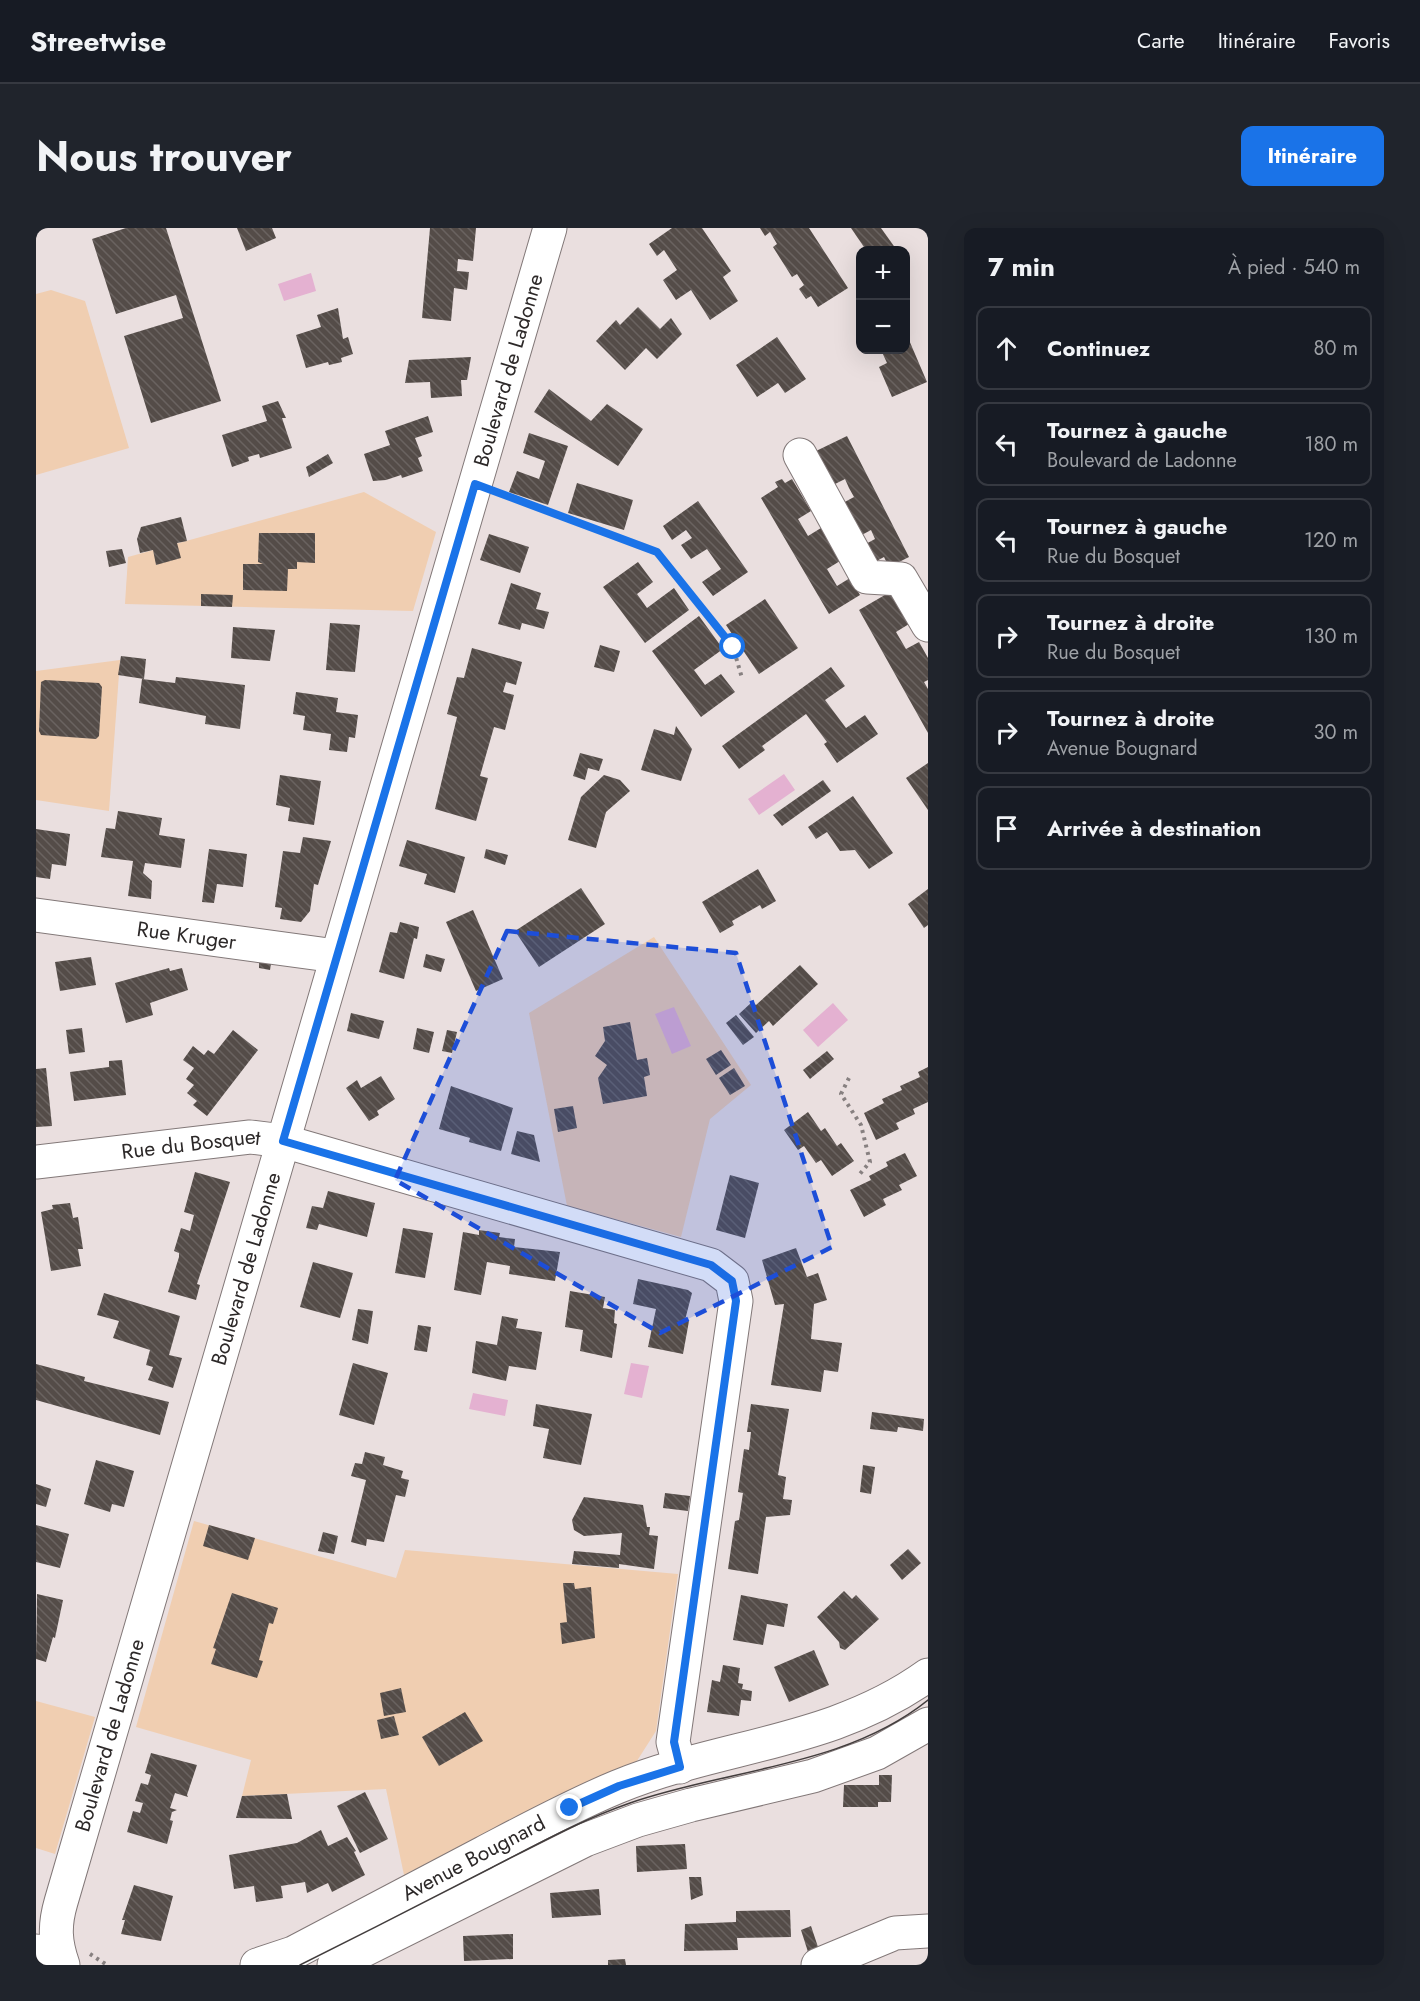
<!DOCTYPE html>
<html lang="fr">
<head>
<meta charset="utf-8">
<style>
  :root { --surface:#171b24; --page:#20242c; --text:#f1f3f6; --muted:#9ea1a6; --line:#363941; --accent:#1a73e8 }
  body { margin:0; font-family:Jost,sans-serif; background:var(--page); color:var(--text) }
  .controls { position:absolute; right:18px; top:18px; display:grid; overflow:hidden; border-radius:12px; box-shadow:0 6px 24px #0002 }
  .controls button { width:54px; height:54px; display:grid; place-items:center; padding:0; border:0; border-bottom:2px solid var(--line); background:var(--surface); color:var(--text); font:30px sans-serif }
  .stop { position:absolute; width:18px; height:18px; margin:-14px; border:4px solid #1a73e8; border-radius:50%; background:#fff }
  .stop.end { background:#1a73e8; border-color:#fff; box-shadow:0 2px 6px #0008 }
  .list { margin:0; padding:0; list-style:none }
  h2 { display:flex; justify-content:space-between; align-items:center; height:78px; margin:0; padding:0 24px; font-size:26px }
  h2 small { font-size:20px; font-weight:400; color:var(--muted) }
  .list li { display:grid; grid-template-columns:39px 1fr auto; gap:18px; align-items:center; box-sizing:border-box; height:84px; margin:0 12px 12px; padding:0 12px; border:2px solid var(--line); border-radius:12px }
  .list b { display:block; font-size:22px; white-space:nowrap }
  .list p { margin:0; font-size:20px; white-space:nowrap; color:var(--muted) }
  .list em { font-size:20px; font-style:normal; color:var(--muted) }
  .icon { flex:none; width:33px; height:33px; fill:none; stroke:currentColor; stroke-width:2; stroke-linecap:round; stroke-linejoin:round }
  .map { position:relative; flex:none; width:892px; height:1737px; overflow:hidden; border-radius:12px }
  header { display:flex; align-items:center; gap:36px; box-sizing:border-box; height:84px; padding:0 30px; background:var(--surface); border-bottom:2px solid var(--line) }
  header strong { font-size:28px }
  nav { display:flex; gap:33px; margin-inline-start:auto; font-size:21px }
  .intro { display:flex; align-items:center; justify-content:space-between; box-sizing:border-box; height:144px; padding:0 36px }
  h1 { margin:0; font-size:42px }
  .button { padding:15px 27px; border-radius:12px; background:var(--accent); color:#fff; font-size:21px; font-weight:700 }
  main { display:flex; gap:36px; padding:0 36px }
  aside { flex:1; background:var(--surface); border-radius:12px; box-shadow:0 6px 24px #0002 }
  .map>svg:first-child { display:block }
  .garden { fill:#f0ceb1 }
  .water { fill:#e4b1d1 }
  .building { fill:url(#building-back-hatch) }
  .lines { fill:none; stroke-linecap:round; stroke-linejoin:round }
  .minor-casing { stroke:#827878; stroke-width:35 }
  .major-casing { stroke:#827878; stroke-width:35 }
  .path { stroke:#878080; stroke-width:4; stroke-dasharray:3 4.5; stroke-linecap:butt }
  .minor { stroke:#fff; stroke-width:33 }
  .major { stroke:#fff; stroke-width:33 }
  .tram { stroke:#423d3d; stroke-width:1.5 }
  .route { stroke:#1a73e8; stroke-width:8 }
  .marked { fill:#1d4ed8; fill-opacity:0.2; stroke:#1d4ed8; stroke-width:4.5; stroke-dasharray:12 8; stroke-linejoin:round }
  .labels { text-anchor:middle; stroke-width:6; stroke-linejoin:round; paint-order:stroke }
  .street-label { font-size:21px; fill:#2c2828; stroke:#f8ecec }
</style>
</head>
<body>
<header>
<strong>Streetwise</strong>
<nav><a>Carte</a><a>Itinéraire</a><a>Favoris</a></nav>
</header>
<div class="intro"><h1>Nous trouver</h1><a class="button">Itinéraire</a></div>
<main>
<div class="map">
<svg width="892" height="1737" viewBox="0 0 892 1737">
  <defs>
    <pattern id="building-back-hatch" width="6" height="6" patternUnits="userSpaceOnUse" patternTransform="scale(1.5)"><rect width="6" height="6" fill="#544c48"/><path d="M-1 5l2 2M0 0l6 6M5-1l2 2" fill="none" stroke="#6a6360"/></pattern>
  </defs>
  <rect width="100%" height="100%" fill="#eadfdf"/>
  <g class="garden">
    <path d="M15 62 49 73 93 220 0 247V66Z"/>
    <path d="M328 264 400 304 377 383 89 376 92 329Z"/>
    <path d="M84 432 73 583 0 572V443Z"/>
    <path d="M618 709 715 857 674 891 645 1009 531 978 493 785Z"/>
    <path d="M158 1293 360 1350 369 1322 642 1346 620 1503 599 1536 553 1554 368 1647 350 1561 206 1568 215 1532 100 1499Z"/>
    <path d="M0 1473 59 1489 19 1626 0 1620Z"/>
  </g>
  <g class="water">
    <path d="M275 45 280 63 248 73 242 56Z"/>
    <path d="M748 546 759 562 723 587 712 571Z"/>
    <path d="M797 775 812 792 782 819 767 802Z"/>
    <path d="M638 779 655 818 636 826 619 786Z"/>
    <path d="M595 1135 613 1138 606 1170 588 1166Z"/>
    <path d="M437 1165 472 1172 469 1188 433 1181Z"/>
  </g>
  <g class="building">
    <path d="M90 0H130L185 173 115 195 88 108 147 90 140 67 80 86 56 11Z"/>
    <path d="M201 0H236L240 10 210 23Z"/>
    <path d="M394 0H440L437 33 422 31 421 43 433 44 431 62 418 60 415 93 386 90Z"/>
    <path d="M636 0H666L695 43 687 49 702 73 674 92 655 62 640 72 627 52 641 42 628 22 621 28 613 16Z"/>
    <path d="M724 0H773L812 60 782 79 775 68 770 71 763 61 768 57 761 46 756 49 737 19 741 16 734 4 729 8Z"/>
    <path d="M815 0H845L860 21 830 22Z"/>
    <path d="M602 79 624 101 635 90 646 106 621 131 610 120 589 142 560 113 580 92 584 97Z"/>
    <path d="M302 80 307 111 312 109 317 126 305 130 306 134 293 137 292 134 270 140 260 107 285 99 281 87Z"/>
    <path d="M870 105 891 154 856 169 843 139 851 135 845 122H870Z"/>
    <path d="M741 109 770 151 749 165 742 155 721 169 700 137Z"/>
    <path d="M435 129 431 152H425L426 168 395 170 394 154 369 155 373 132Z"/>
    <path d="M513 161 555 193 571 176 607 201 582 238 498 184Z"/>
    <path d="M242 173 250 190H246L256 220 224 230 223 226 212 229 213 233 196 239 186 207 231 193 226 178Z"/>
    <path d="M392 188 397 204 379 210 386 228 382 230 387 243 366 250 365 247 350 252 337 253 328 226 354 217 349 203Z"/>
    <path d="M493 205 532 218 512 277 473 264 481 243 503 251 509 233 487 225Z"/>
    <path d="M811 208 873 329 853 339 848 329 835 336 826 318 839 311 835 302 822 309 805 276 818 269 813 260 809 251 795 258 778 224Z"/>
    <path d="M292 226 297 235 273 249 270 239Z"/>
    <path d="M746 251 749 255 756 251 775 283 762 291 772 308 785 300 804 333 791 341 801 358 814 350 824 367 793 386 725 270 742 259 739 254Z"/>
    <path d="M541 255 597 272 588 302 532 285Z"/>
    <path d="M662 273 712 344 677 368 666 354 685 341 671 321 655 331 645 317 656 310 650 302 636 312 627 298Z"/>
    <path d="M145 289 151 313 141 315 145 330 120 337 117 322 104 325 101 311 105 299Z"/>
    <path d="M223 305H279V335L261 334V341H252L251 363 207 362V336H227L222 334Z"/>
    <path d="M453 306 493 319 484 345 444 332Z"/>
    <path d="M86 321 90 335 73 339 70 323Z"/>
    <path d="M602 334 617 354 601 366 611 380 638 360 653 382 609 415 567 359Z"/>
    <path d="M475 355 505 365 500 381 513 384 508 401 486 395 484 402 462 396Z"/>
    <path d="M854 364 873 396 860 404 870 421 883 414 892 430V452L888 454 892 461V505L823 382Z"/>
    <path d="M165 366 197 367 196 379 165 378Z"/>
    <path d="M729 371 762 420 723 446 690 397Z"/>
    <path d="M663 388 687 421 658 442 669 457 685 446 699 464 665 489 616 423Z"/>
    <path d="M294 395 324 397 319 444 290 442Z"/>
    <path d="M197 399 239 402 234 433 195 430Z"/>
    <path d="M564 417 584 423 578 444 558 439Z"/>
    <path d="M436 420 486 434 480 457 470 454 467 464 478 467 469 502 458 499 444 548 452 550 440 593 399 581 421 489 411 486 421 449 428 450Z"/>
    <path d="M85 428 110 431 108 451 82 447Z"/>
    <path d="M795 439 809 458 789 472 810 500 829 487 842 506 801 535 788 516 791 514 770 486 726 518 729 522 703 541 686 518Z"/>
    <path d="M140 449 209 457 204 501 169 496 170 488 103 475 106 451 139 455Z"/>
    <path d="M9 452 63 455 66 459 63 508 60 511 5 507 3 503 5 454Z"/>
    <path d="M260 464 302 470 300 484 322 487 319 510 313 509 311 524 293 522 295 506 267 502 269 488 257 486Z"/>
    <path d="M640 498 656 521 645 553 605 542 618 501 638 507Z"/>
    <path d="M544 525 567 531 563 543 552 540 549 552 537 548Z"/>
    <path d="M892 535V582L870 550Z"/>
    <path d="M244 547 285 553 278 597 252 593 254 580 240 577Z"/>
    <path d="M568 547 584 552 594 563 570 584 560 620 532 612 545 569Z"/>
    <path d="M787 552 795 563 746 598 737 587Z"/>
    <path d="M817 568 857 625 833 641 819 622 804 623 791 604 780 611 772 599Z"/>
    <path d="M82 583 126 590 123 607 149 611 145 640 109 635 107 645 116 653 115 671 92 668 97 633 65 629 70 600 79 601Z"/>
    <path d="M0 601 34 606 30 638 16 636 14 651 0 649Z"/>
    <path d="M267 609 295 613 282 657 278 656 274 683 265 694 244 691 246 680 239 679 247 623 264 625Z"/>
    <path d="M371 612 429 629 419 665 388 656 391 646 363 638Z"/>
    <path d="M173 621 211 626 207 659 181 656 178 675 166 674Z"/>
    <path d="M450 621 472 627 469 637 448 630Z"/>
    <path d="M722 641 740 673 726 681 724 677 696 693 698 697 684 705 666 674Z"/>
    <path d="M545 660 569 696 503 739 479 703Z"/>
    <path d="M892 661V697L888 700 872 676Z"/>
    <path d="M437 682 467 751 440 763 410 694Z"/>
    <path d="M364 694 383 699 381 711 378 710 368 751 343 744 354 704 361 705Z"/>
    <path d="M390 726 409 731 405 744 387 739Z"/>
    <path d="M55 729 60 757 24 763 19 734Z"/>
    <path d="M223 734 235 736 234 742 223 740Z"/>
    <path d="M764 737 782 756 737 798 733 793 720 805 703 786 716 774 720 777Z"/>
    <path d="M133 740 134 743 146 740 152 762 114 775 117 787 90 795 79 755Z"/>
    <path d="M315 785 348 793 343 811 311 803Z"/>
    <path d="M700 787 718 809 707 817 690 795Z"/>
    <path d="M594 794 601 832 611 830 614 847 608 849 611 868 567 876 562 850 571 837 559 828 569 813 567 799Z"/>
    <path d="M46 800 49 824 33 826 30 802Z"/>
    <path d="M381 800 398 804 393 825 377 821Z"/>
    <path d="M197 802 222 822 171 888 157 877 161 873 151 865 158 857 150 851 158 840 147 832 157 818 168 827 172 822 178 826Z"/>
    <path d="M411 802 421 804 416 825 406 823Z"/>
    <path d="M685 822 695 837 680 847 670 831Z"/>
    <path d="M791 823 798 831 774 851 767 842Z"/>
    <path d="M86 832 90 867 38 873 34 844 73 839V833Z"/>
    <path d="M892 839V874L877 881 879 886 860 895 863 901 840 912 828 885 848 875 846 871 866 862 864 858 884 849 882 844Z"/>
    <path d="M10 840 16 898 0 899V841Z"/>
    <path d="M698 840 709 858 694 867 683 850Z"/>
    <path d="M345 848 359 871 341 883 343 887 333 893 310 860 321 852 325 860Z"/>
    <path d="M415 858 477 880 465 923 433 914 434 910 403 901Z"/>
    <path d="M537 878 541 900 522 904 518 881Z"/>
    <path d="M772 884 785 903 789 900 801 918 805 915 818 933 796 948 785 932 780 935 768 918 762 922 748 902Z"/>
    <path d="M481 903 498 907 504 934 475 926Z"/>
    <path d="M869 925 881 948 863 957 866 962 847 971 850 977 828 989 814 962 835 952 833 948 852 938 850 934Z"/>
    <path d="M159 944 194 954 161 1056 164 1057 160 1072 132 1064 143 1029V1025L138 1023 145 1000 154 1003 158 987 148 984Z"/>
    <path d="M694 947 723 955 709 1010 680 1002Z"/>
    <path d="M292 963 339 975 331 1009 283 996 281 1002 270 1000 276 978 287 980Z"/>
    <path d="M34 975 37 990 42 989 47 1021H42L45 1038 15 1043 5 984 17 981 16 977Z"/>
    <path d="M367 1000 397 1005 389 1050 359 1045Z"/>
    <path d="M443 1002 464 1005 463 1009 479 1011 478 1019 524 1024 519 1053 473 1046 474 1038 451 1034 445 1067 418 1062 427 1004 443 1007Z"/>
    <path d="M760 1020 771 1049 782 1045 791 1072 778 1076 775 1111 806 1115 802 1144 788 1142 785 1164 735 1157 748 1076 739 1077 726 1032Z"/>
    <path d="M277 1034 317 1045 304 1090 264 1079Z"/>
    <path d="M602 1051 652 1062 656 1065 649 1092 653 1093 647 1126 612 1119 620 1081 597 1076Z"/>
    <path d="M534 1063 569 1069 567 1080 579 1082 578 1095 581 1096 576 1130 544 1123 547 1102 529 1099Z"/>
    <path d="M68 1065 144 1088 133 1127 146 1130 137 1160 112 1152 117 1139 110 1137 114 1122 77 1110 83 1093 61 1087Z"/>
    <path d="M322 1081 337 1083 332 1116 316 1112Z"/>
    <path d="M466 1088 482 1091 480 1100 506 1104 500 1142 473 1138 470 1153 436 1145 440 1113 461 1117Z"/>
    <path d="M382 1097 395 1099 391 1124 378 1122Z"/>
    <path d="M317 1135 352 1145 338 1197 303 1187Z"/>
    <path d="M0 1136 49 1149 48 1153 133 1174 124 1207 0 1172Z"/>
    <path d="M500 1176 556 1186 545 1237 507 1230 513 1201 497 1198Z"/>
    <path d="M715 1176 753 1181 742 1247 750 1249 747 1271 756 1272 754 1287 730 1289 722 1346 692 1341 699 1293 703 1292 707 1265 702 1264 708 1221 713 1222 715 1204H711Z"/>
    <path d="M836 1184 888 1191 887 1203 862 1199 861 1204 834 1201Z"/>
    <path d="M329 1224 349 1229 347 1237 367 1243 365 1250 373 1252 369 1269 360 1267 348 1314 331 1311 330 1318 315 1314 330 1252 315 1248 319 1235 326 1236Z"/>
    <path d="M60 1232 98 1243 88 1279 76 1276 74 1284 48 1276Z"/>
    <path d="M827 1237 839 1239 835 1266 824 1264Z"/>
    <path d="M0 1256 15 1261 10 1279 0 1276Z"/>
    <path d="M629 1265 654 1268 652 1283 627 1280Z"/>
    <path d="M548 1269 607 1277 611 1299H614L613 1307 622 1308 618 1341 583 1336V1340L536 1336 538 1323 584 1327 586 1305 548 1308 538 1302 536 1292Z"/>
    <path d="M0 1297 33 1306 24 1340 0 1334Z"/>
    <path d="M173 1297 219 1310 212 1332 167 1318Z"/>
    <path d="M287 1304 302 1308 298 1326 282 1323Z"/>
    <path d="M872 1321 885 1335 866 1352 854 1337Z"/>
    <path d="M527 1355H538L539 1361 555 1359 559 1410 526 1416 524 1395 531 1394Z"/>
    <path d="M808 1363 816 1371 820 1367 843 1391 809 1422 804 1420 803 1414 781 1389Z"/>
    <path d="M196 1365 242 1380 237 1396 233 1395 223 1432 227 1433 221 1450 175 1436 180 1421 177 1420Z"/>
    <path d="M1 1366 27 1372 19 1410 17 1409 10 1434 0 1431Z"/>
    <path d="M705 1367 752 1376 748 1399 731 1396 727 1417 697 1412Z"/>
    <path d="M778 1422 793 1457 753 1474 738 1439Z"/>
    <path d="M687 1437 704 1440 702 1455 707 1456 706 1461 716 1463 715 1473 705 1472 703 1488 671 1484 676 1452 684 1454Z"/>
    <path d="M365 1460 370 1484 348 1488 344 1465Z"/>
    <path d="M429 1484 447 1513 403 1538 386 1509Z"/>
    <path d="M358 1488 363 1507 345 1511 341 1492Z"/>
    <path d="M115 1525 161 1537 151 1567 152 1569 139 1565 134 1580 141 1582 136 1584 134 1592 137 1593 131 1616 91 1604 97 1583 104 1585 107 1575 99 1573 105 1555 112 1557 115 1547 109 1545Z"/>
    <path d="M843 1547H856L855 1574H842V1579H807L808 1557H843Z"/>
    <path d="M329 1564 352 1611 324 1625 301 1578Z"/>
    <path d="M251 1566 256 1591 200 1590 206 1568Z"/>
    <path d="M285 1602 292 1618 311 1609 320 1623 318 1624 329 1647 296 1664 292 1655 271 1665 269 1654 245 1658 247 1670 220 1674 218 1658 198 1661 193 1627 261 1615Z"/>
    <path d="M649 1616 651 1641 601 1644 600 1618Z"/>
    <path d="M653 1649H665L667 1667 655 1672Z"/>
    <path d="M98 1657 137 1668 125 1713 85 1706 89 1692H86Z"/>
    <path d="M563 1661 565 1687 516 1690 514 1665Z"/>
    <path d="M754 1682 755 1709 701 1710 702 1722 648 1723 649 1696 700 1694V1683Z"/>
    <path d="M775 1698 782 1719 772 1724 765 1702Z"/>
    <path d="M477 1706V1731L428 1733 427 1708Z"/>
    <path d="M589 1731 590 1737H572V1732Z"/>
  </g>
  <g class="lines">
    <defs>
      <g id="minor">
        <path d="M764 227 831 349 865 351 892 397"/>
        <path id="s1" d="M0 687 300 728"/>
        <path id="s2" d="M0 934 214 909 247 913 675 1037 696 1053 700 1073 637 1514 644 1539"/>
        <path id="s3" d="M27 1737C19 1714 18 1698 25 1674L514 0"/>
        <path d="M782 1737 859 1705 892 1703"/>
      </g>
      <g id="major">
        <path d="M0 1723 14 1729 24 1737"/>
        <path id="s4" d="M221 1737 257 1725C320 1692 383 1659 447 1625 491 1602 535 1578 581 1559 686 1516 796 1516 892 1447"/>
        <path d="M298 1737 549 1612 602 1592 655 1577 777 1548 841 1525 892 1496"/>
      </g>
    </defs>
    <use href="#minor" class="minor-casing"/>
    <use href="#major" class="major-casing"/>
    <g class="path">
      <path d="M465 265 621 324 697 419 706 450"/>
      <path d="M813 850 805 866 825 897 834 934 823 947"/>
      <path d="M54 1726 71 1737"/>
    </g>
    <use href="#minor" class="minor"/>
    <use href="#major" class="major"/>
    <path class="tram" d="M264 1737C328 1705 391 1673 455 1640 500 1617 545 1592 594 1575 691 1541 809 1539 892 1472"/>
  </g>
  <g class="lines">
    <path class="route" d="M534 1580 583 1558 644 1539 638 1514 700 1073 696 1053 675 1037 247 913 439 256 621 324 697 419"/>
  </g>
  <path class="marked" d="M471 703 700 725 796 1019 624 1105 359 952Z"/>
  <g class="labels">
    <g class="street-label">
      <text dy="7" stroke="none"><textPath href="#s3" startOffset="1660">Boulevard de Ladonne</textPath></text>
      <text dy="7" stroke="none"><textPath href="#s1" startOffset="152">Rue Kruger</textPath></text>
      <text dy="7" stroke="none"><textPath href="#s2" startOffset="156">Rue du Bosquet</textPath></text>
      <text dy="7" stroke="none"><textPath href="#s3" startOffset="724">Boulevard de Ladonne</textPath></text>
      <text dy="7" stroke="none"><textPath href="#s3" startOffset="238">Boulevard de Ladonne</textPath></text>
      <text dy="7" stroke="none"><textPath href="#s4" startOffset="242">Avenue Bougnard</textPath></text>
    </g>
  </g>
</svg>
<div class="controls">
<button>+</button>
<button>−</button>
</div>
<div class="stop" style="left:697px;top:419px"></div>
<div class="stop end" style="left:534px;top:1580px"></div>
</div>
<aside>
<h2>7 min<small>À pied · 540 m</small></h2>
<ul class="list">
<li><svg class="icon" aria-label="ahead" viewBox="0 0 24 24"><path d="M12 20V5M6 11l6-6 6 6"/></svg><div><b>Continuez</b></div><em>80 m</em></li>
<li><svg class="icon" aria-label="left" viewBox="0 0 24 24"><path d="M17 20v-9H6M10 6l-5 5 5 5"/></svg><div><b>Tournez à gauche</b><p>Boulevard de Ladonne</p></div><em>180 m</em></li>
<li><svg class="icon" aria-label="left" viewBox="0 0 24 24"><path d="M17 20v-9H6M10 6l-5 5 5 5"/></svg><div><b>Tournez à gauche</b><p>Rue du Bosquet</p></div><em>120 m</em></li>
<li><svg class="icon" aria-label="right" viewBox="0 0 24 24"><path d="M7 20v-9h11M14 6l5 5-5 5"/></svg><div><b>Tournez à droite</b><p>Rue du Bosquet</p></div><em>130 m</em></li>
<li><svg class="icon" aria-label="right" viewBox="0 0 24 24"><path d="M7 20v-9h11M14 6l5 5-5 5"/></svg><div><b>Tournez à droite</b><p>Avenue Bougnard</p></div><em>30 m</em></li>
<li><svg class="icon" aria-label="arrive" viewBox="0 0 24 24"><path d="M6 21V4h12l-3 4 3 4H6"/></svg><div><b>Arrivée à destination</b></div></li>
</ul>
</aside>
</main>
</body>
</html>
